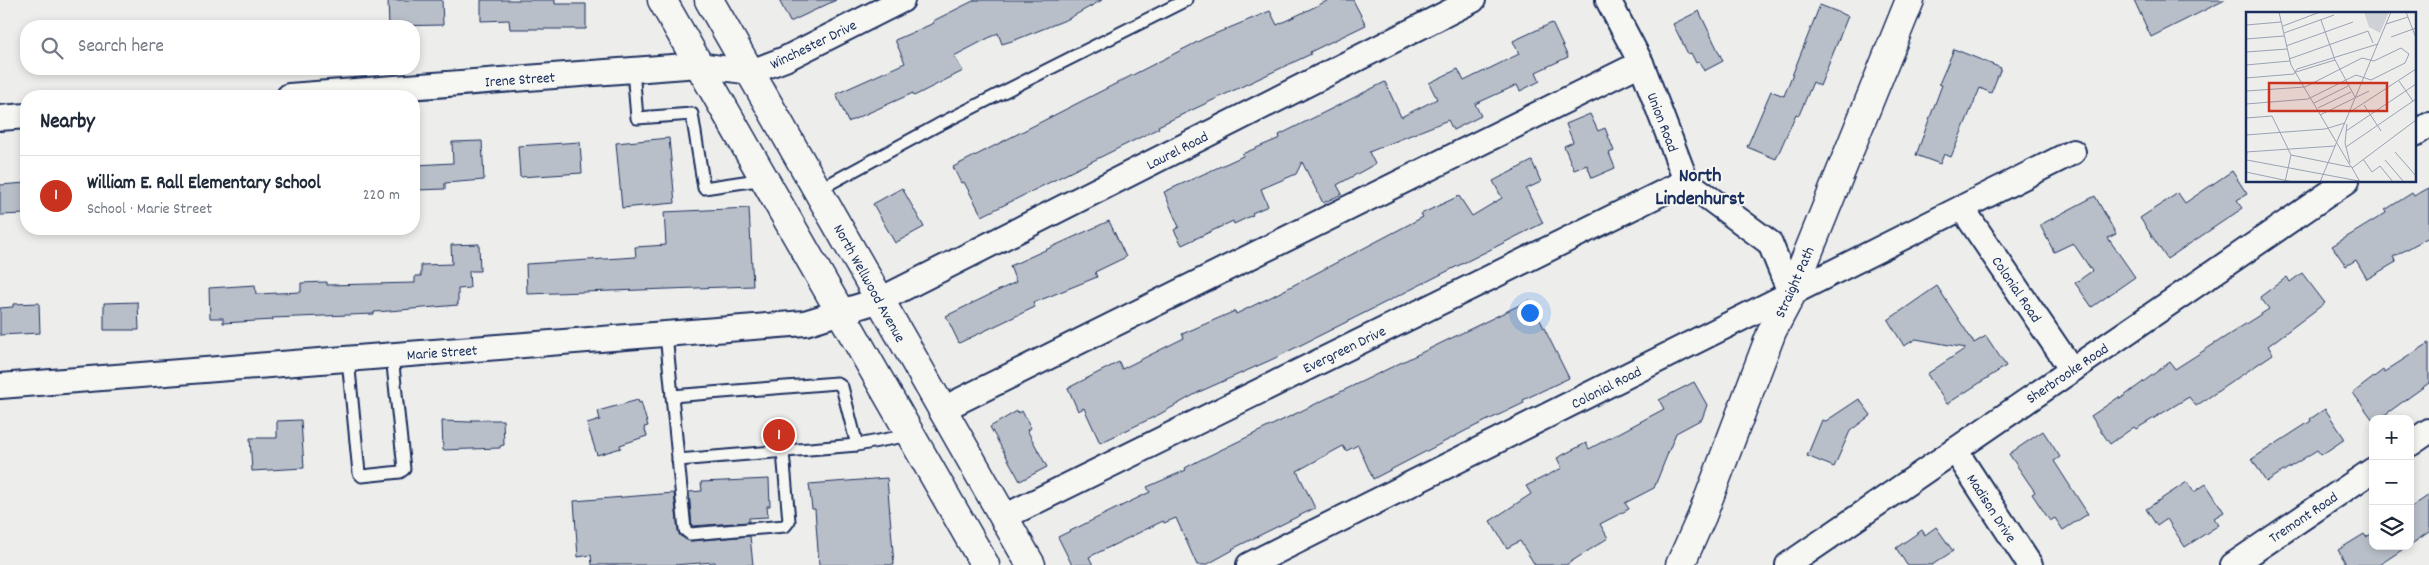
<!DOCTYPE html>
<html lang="en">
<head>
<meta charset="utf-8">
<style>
  :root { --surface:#fff; --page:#f2f2f3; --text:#1f2937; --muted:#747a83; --line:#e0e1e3; --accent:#c8321e }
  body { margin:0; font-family:Dekko,sans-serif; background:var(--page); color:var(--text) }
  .controls { position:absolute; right:15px; bottom:15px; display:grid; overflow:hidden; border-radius:10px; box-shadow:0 2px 8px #0003 }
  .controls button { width:45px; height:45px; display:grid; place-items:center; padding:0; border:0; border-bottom:1px solid var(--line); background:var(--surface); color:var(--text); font:25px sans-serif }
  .you { position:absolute; left:1529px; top:312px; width:18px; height:18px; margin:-12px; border:4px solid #fff; border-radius:50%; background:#1a73e8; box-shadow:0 0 0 8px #1a73e833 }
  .badge { display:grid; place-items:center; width:32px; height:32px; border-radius:50%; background:var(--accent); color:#fff; font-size:16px; font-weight:700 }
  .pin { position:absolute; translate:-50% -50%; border:2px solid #fff; box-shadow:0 1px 5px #0006 }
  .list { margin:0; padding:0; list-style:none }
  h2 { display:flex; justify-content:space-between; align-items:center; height:65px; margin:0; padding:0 20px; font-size:21px }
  h2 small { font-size:16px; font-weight:400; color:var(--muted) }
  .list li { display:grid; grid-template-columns:32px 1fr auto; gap:15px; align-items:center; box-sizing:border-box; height:80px; padding:0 20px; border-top:1px solid var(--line) }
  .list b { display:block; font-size:19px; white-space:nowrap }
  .list p { margin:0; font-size:16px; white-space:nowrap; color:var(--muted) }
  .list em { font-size:16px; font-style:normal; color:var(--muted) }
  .icon { flex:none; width:28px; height:28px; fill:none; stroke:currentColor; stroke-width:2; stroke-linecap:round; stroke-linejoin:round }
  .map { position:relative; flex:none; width:2429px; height:565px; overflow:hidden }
  .search { position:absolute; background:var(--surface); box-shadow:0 2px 8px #0003; left:20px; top:20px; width:400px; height:55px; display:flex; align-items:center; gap:12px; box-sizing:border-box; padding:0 18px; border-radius:20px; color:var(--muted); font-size:19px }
  .panel { position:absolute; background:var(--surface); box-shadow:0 2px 8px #0003; left:20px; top:90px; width:400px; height:145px; border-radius:20px }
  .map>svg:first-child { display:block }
  .building { fill:#b9bfc8; stroke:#1b2f5e }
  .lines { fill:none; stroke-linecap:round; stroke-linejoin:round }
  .service-casing { stroke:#1b2f5e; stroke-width:15 }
  .minor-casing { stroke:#1b2f5e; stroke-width:28 }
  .secondary-casing { stroke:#1b2f5e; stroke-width:31 }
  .service { stroke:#f6f6f2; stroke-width:11 }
  .minor { stroke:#f6f6f2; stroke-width:24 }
  .secondary { stroke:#f6f6f2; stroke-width:28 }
  .labels { text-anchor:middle; stroke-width:4; stroke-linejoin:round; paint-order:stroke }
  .street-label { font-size:15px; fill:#1b2f5e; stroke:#f6f6f2 }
  .district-label { font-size:20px; font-weight:bold; fill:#1b2f5e; stroke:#f6f6f2 }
  .inset-road { fill:none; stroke:#99a2b3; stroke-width:1 }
  .view { fill:#c8321e; fill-opacity:0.15; stroke:#c8321e; stroke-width:2.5 }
  .inset-edge { fill:none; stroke:#1b2f5e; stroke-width:2.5 }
</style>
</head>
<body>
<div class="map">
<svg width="2429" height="565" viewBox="0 0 2429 565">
  <rect width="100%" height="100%" fill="#edeeec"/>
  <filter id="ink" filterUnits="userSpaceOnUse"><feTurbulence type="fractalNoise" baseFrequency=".02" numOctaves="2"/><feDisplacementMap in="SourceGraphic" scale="10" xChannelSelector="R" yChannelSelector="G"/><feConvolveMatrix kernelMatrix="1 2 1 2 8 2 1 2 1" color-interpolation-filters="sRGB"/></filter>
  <g filter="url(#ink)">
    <g class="building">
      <path d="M388 0H442L443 25 389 26Z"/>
      <path d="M481 0H555V4H586V29H510L509 20 481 21Z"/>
      <path d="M779 0H836L790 22Z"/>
      <path d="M975 0H1102L1068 19 1015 40 1002 44 998 33 954 56 963 71 914 96 913 93 848 122 836 94 905 63 895 40 934 23 933 21Z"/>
      <path d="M1329 0H1353L1366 25 1310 52 1311 54 1158 126 1159 128 982 216 964 182 961 183 953 167 1205 38 1270 11 1277 25Z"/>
      <path d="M2134 0H2225L2151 37Z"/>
      <path d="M1820 5 1848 16 1820 86 1813 82 1799 115 1796 114 1776 159 1747 147 1771 91 1784 96Z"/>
      <path d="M1699 11 1723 61 1704 71 1699 61 1696 63 1691 53 1688 54 1673 24Z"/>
      <path d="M1552 23 1568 57 1536 72 1540 81 1520 91 1517 85 1475 104 1481 116 1453 130 1448 120 1369 152 1375 164 1337 185 1342 194 1323 203 1302 162 1296 174 1261 189 1268 206 1252 213 1253 215 1234 224 1233 221 1182 245 1174 230 1179 227 1164 192 1243 156 1242 154 1280 138 1279 135 1385 82 1401 117 1437 99 1429 83 1458 69 1464 81 1519 54 1513 41Z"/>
      <path d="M1954 49 2001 68 1991 93 1980 88 1951 157 1944 154 1940 164 1916 155 1942 85 1939 84Z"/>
      <path d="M1590 114 1598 131 1605 128 1614 151 1609 153 1615 168 1592 178 1587 165 1574 170 1564 146 1573 142 1566 124Z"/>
      <path d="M669 138 675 203 622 208 616 143Z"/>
      <path d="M482 141 484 180 445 183V189L417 190 416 165 453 163 452 142Z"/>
      <path d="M580 142 582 173 520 177 518 146Z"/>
      <path d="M1532 161 1541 182 1526 189 1543 223 1273 359 1199 392 1160 414 1100 443 1084 408 1078 411 1068 388 1119 362 1122 369 1184 338 1182 334 1235 311 1236 314 1271 297 1423 217 1421 214 1459 196 1472 216 1502 198 1493 181Z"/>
      <path d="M2232 171 2247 194 2237 200 2243 208 2167 259 2140 218 2178 193 2185 203Z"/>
      <path d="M26 183V214L0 215V185Z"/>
      <path d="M902 188 924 227 895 243 873 204Z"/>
      <path d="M2429 188V237L2393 257 2396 262 2367 279 2356 260 2346 266 2332 246 2386 213 2385 210 2412 193 2414 196Z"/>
      <path d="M2095 196 2116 234 2108 238 2135 277 2092 307 2075 283 2092 271 2073 243 2054 252 2040 225Z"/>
      <path d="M749 208 753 286 527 294 526 264 636 257 635 247 666 245 664 212Z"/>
      <path d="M1109 221 1126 257 1095 272 1097 277 1033 303 1035 307 959 343 946 316 1016 282 1010 266Z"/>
      <path d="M479 244 480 271H469L470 288 458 289V305L389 311 374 312V314L272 318 273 320 223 323V318H210L209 288 255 285 256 294 301 292V283L327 282V285L415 283V276H421V265L452 264 451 245Z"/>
      <path d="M2302 273 2325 303 2268 346 2273 354 2196 406 2189 397 2136 429 2134 427 2110 444 2091 416 2119 397 2120 399 2170 362 2175 369 2269 309 2260 297 2287 277 2290 282Z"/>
      <path d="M1937 286 1974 343 1986 336 2006 366 1947 404 1927 374 1966 348 1916 339 1904 346 1888 320Z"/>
      <path d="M1530 300 1569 378 1523 400 1524 403 1467 430 1373 479 1358 445 1346 451 1343 446 1297 471 1315 508 1232 549 1233 550 1206 565H1197L1176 518 1164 523 1163 521 1089 557 1093 565H1072L1058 537 1150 492 1147 487 1186 470 1185 468 1200 460Z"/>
      <path d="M138 302 139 330H104V303Z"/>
      <path d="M39 303 40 333 0 335V308L13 307V304Z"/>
      <path d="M2429 343V383L2379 419 2373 420 2353 393 2383 370 2384 372Z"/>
      <path d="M1694 382 1707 405 1702 419 1676 433 1654 488 1625 503 1629 509 1600 524 1608 538 1566 565H1535L1520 541 1507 548 1490 521 1531 494 1526 486 1562 468 1557 458 1586 443 1589 449 1664 409 1659 400Z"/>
      <path d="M1859 399 1871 415 1850 431 1834 467 1807 456 1822 420 1826 421Z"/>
      <path d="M638 400 639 403 641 402 648 426 644 427 647 436 620 445 621 448 597 455 587 424 600 420 598 411Z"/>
      <path d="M2325 409 2345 439 2321 455 2317 450 2266 482 2252 459 2311 421 2310 419Z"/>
      <path d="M1017 411 1019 413 1022 411 1031 428 1027 430 1047 467 1020 481 990 427Z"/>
      <path d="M301 420 304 468 252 471 250 438H277V421Z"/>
      <path d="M471 420H503L504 445 500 446V448L443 450 442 421 471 422Z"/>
      <path d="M2043 431 2060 457 2054 461 2088 514 2063 530 2055 518 2050 521 2032 494 2035 492 2009 454Z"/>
      <path d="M887 478 894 565H819L815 509H812L809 484Z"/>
      <path d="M769 479 770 506H767L768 517 749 518V522L692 526 689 492 702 491 701 482Z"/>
      <path d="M2187 482 2194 492 2206 484 2224 512 2214 518 2219 525 2185 547 2167 519 2157 526 2146 509Z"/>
      <path d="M674 493 678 531 680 536 691 541 750 536 753 565H716L715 562 673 565H592L591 555 578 557 574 501Z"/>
      <path d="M2429 495V532L2410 545V508Z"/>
      <path d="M1936 527 1953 551 1932 565H1907L1896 548 1922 530 1925 535Z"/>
      <path d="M2373 533V546H2408L2379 565H2347L2338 550 2364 534 2366 537Z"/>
    </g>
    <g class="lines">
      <defs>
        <g id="service">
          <path d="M633 70 637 118 692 114 704 188 764 179"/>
          <path d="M818 190 938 125 1186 0"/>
          <path d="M666 334 685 530 690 534 785 526 789 521 783 452"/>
          <path d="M348 359 359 473 362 476 400 472 404 469 392 356"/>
          <path d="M672 396 837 383 842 387 857 445"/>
          <path d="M678 460 857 445 910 435"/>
        </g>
        <g id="minor">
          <path d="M1608 0 1641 63 1686 181 1770 243 1791 295"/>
          <path d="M289 96 699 65 751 72 785 59 902 0"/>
          <path d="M0 118 26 116"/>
          <path d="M2415 134 2429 125"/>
          <path d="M1962 208 2072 370"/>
          <path d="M0 386 805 323 880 300 1473 0"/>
          <path d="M941 410 1641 63"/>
          <path d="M2410 444 2429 431"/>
          <path d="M1955 450 2030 565"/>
          <path d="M1004 517 1686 181"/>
          <path d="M1249 565 2073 152"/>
          <path d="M1788 565 2347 181"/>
          <path d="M2233 565 2373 470"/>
        </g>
        <g id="secondary">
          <path d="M662 0 985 565"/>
          <path d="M709 0 1031 565"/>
          <path d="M1680 565 1702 516 1772 331 1791 295 1910 0"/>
        </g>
      </defs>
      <use href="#service" class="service-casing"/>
      <use href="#minor" class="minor-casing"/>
      <use href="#secondary" class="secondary-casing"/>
      <use href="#service" class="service"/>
      <use href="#minor" class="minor"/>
      <use href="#secondary" class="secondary"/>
    </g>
  </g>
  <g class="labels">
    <g class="street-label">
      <text transform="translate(813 44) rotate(-26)" y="5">Winchester Drive</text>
      <text transform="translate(520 79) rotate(-4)" y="5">Irene Street</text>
      <text transform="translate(1663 122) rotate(69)" y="5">Union Road</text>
      <text transform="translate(1177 150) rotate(-27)" y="5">Laurel Road</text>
      <text transform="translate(1794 282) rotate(-66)" y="5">Straight Path</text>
      <text transform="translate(870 283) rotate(61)" y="5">North Wellwood Avenue</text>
      <text transform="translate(2017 289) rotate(56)" y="5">Colonial Road</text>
      <text transform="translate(1344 349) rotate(-26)" y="5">Evergreen Drive</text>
      <text transform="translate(442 352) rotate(-4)" y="5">Marie Street</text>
      <text transform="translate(2067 373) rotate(-34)" y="5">Sherbrooke Road</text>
      <text transform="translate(1606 387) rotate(-27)" y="5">Colonial Road</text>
      <text transform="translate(1992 508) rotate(57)" y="5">Madison Drive</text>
      <text transform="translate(2303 517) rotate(-34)" y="5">Tremont Road</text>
    </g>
    <g class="district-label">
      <text x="1700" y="181">North<tspan x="1700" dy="23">Lindenhurst</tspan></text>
    </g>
  </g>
  <g transform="translate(2246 12)">
    <rect width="170" height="170" fill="#edeeec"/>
    <path d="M118 0H143L134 21 123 15Z" fill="#ced2d7"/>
    <path class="inset-road" d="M33 0 45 53 105 155M160 0 170 26M75 8 89 48 109 85M140 12 162 5M0 13 35 10M37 14 74 0M38 21 88 3M145 25 170 16M0 27 38 24M40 34 107 10M0 40 41 37M43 47 122 19 127 31M0 53 44 49M50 60 89 48M0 66 48 62 51 57 132 32M153 69 167 89M0 79 59 75 116 46 128 49 155 36 163 42 159 51 125 68 110 63 62 87 0 92M68 91 102 74M118 93 135 119M72 96 105 80M104 100 170 57M74 103 123 79M0 106 26 104 45 143 39 170M101 112 99 131 104 151M100 119 170 72M0 123 79 117 99 111M100 135 170 87M0 140 89 134M149 140 170 164M45 143 104 155M117 147 126 160 134 154 147 170M1 148 113 169M139 148 158 170M105 154 114 170M0 155 1 140M106 156 170 108M0 160 47 170M74 170 145 0"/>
    <path class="view" d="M23 71H141V99H23Z"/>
    <rect width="170" height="170" class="inset-edge"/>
  </g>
</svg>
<div class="controls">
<button>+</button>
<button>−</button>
<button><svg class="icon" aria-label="layers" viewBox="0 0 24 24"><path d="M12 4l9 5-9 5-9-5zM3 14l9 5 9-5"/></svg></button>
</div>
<div class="you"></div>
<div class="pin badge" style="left:779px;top:435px">1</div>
<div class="search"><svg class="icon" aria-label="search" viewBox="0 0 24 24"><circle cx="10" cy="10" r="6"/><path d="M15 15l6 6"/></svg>Search here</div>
<section class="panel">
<h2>Nearby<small></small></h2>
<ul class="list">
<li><span class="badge">1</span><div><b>William E. Rall Elementary School</b><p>School · Marie Street</p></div><em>220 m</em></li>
</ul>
</section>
</div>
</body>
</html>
